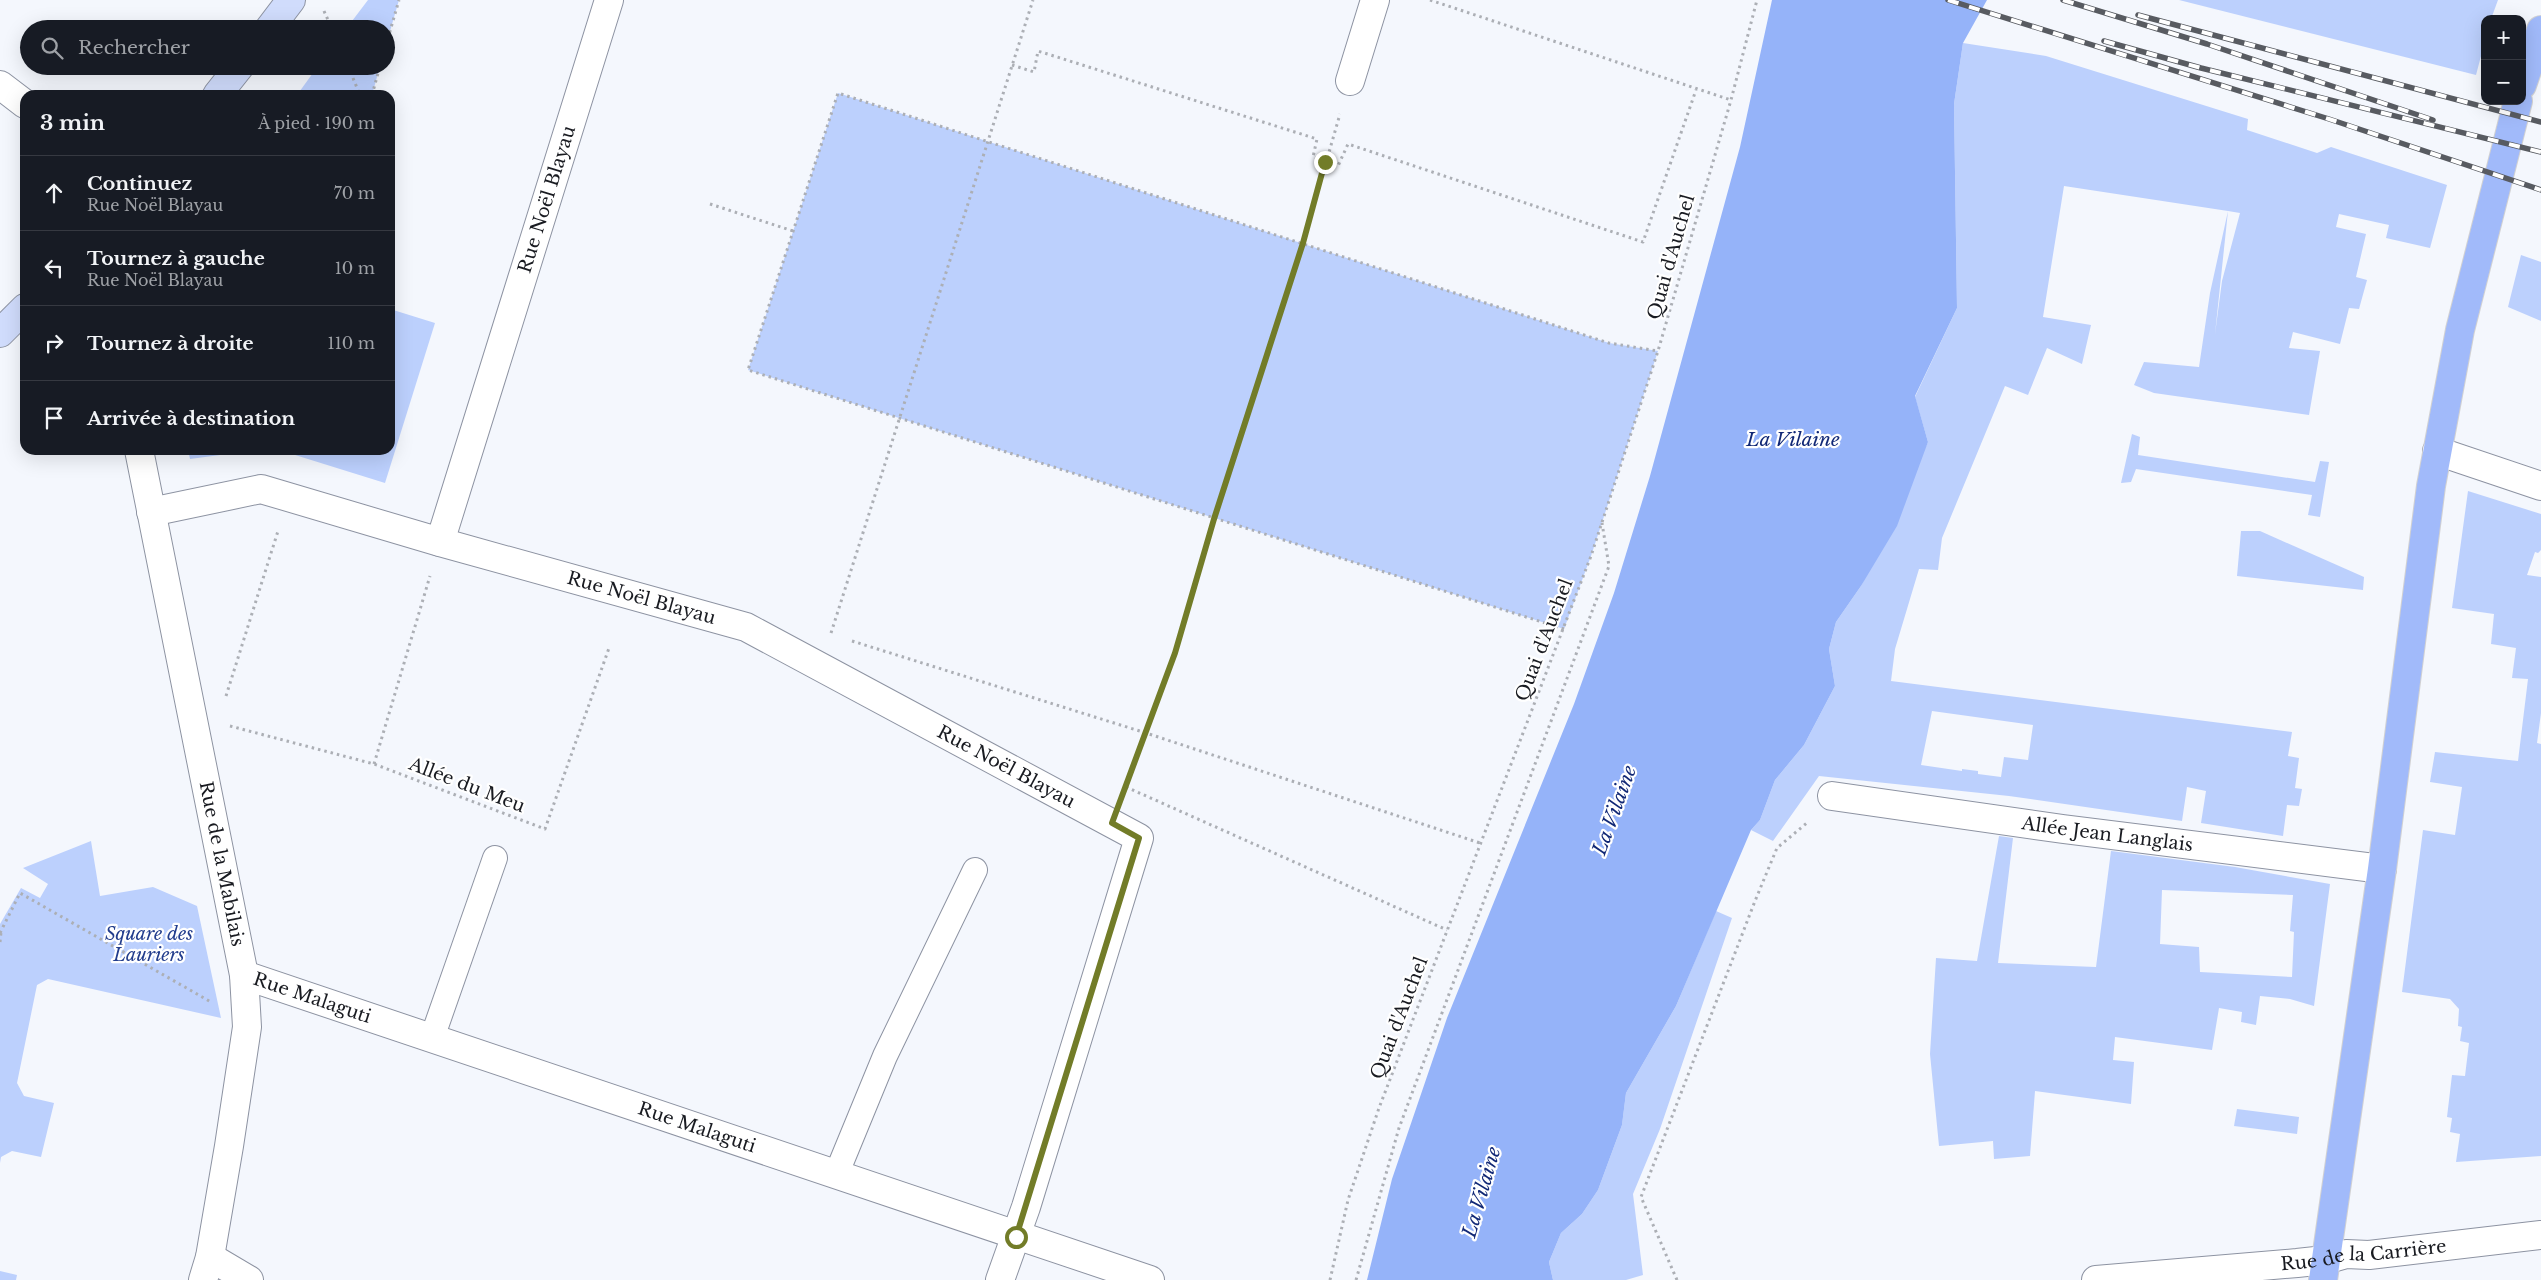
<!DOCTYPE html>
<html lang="fr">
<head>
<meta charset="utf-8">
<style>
  :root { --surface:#171b24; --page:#242831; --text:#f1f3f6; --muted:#9ea1a6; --line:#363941 }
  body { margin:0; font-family:"Libre Baskerville",serif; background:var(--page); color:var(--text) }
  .controls { position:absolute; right:15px; top:15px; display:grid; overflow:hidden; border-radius:10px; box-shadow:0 5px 20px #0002 }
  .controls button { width:45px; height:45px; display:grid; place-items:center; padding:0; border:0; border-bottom:1px solid var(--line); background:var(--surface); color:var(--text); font:25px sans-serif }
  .stop { position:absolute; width:15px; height:15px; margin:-11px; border:4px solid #727c28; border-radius:50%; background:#fff }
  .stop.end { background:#727c28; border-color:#fff; box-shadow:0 1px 5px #0008 }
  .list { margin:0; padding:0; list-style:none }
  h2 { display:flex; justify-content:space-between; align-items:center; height:65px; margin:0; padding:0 20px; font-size:21px }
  h2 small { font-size:16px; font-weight:400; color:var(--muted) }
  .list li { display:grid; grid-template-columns:32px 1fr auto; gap:15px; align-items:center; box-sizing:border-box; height:75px; padding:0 20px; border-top:1px solid var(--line) }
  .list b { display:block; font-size:19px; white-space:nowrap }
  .list p { margin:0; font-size:16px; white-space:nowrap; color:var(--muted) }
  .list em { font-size:16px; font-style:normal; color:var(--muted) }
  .icon { flex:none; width:28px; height:28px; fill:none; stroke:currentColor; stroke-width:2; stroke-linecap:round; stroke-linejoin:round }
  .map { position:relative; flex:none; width:2541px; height:1280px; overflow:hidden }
  .search { position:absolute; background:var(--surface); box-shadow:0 5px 20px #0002; left:20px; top:20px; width:375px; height:55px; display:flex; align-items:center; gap:12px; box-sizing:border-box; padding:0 18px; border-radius:28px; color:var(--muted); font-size:19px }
  .panel { position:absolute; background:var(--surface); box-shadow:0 5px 20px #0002; left:20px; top:90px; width:375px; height:365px; border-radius:15px }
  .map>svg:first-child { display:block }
  .green { fill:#bcd0fd; fill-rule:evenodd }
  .water { fill:#95b3f9 }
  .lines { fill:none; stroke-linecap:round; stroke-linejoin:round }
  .lane-casing { stroke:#8d93a2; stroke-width:26 }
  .street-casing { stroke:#8d93a2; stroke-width:30 }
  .secondary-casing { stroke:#8d93a2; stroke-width:30 }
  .primary-casing { stroke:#d1d1d3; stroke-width:30 }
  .path { stroke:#acafb5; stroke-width:3; stroke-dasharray:2.5 4; stroke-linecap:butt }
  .lane { stroke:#fff; stroke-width:24 }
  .street { stroke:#fff; stroke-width:28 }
  .secondary { stroke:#d0dcfc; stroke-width:28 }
  .primary { stroke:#a1bafa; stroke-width:28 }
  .rail-casing { stroke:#585b61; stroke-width:5.5 }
  .rail { stroke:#fff; stroke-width:4; stroke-dasharray:11; stroke-linecap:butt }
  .route { stroke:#727c28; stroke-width:6 }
  .labels { text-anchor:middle; stroke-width:4.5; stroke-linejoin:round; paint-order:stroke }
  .street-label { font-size:18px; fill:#191b21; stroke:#fff }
  .park-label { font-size:18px; font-style:italic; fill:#223d8d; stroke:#fff }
  .water-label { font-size:19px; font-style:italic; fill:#112876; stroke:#fff }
</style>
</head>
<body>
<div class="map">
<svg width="2541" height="1280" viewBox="0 0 2541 1280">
  <rect width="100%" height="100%" fill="#f4f7fd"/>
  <g class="green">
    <path d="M368 0H399L386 45V29H346Z"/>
    <path d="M2179 0H2498L2491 19H2485V41L2476 75Z"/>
    <path d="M1963 43 2046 56 2248 119 2247 130 2317 153 2331 147 2447 185 2430 248 2386 238 2389 225 2339 214 2336 227 2366 234 2356 277 2367 280 2359 309 2349 308 2340 344 2293 332 2289 348 2320 351 2309 415 2154 393 2134 385 2144 362 2199 367 2210 293 2228 211 2064 186 2043 317 2091 325 2082 364 2047 348 2028 395 2005 386 1942 538 1938 570 1919 569 1895 649 1891 681 2292 732 2288 756 2299 758 2295 788 2302 789 2299 806 2287 805 2283 836 2201 823 2206 791 2187 787 2182 821 2009 796 1819 776 1773 841 1751 830 1760 820 1775 780 1804 745 1835 686 1829 649 1836 622 1861 586 1928 442 1915 397 1957 308 1954 104ZM2228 211 2240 213 2222 281 2215 334ZM1932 711 2033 725 2028 760 2004 757 2001 777 1978 774V771L1962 769V771L1921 765Z"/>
    <path d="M318 66H380L372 95H297Z"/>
    <path d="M838 93 1609 343 1658 351 1591 556 1564 629 748 370Z"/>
    <path d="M2521 255 2541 262V321L2508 307Z"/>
    <path d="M390 309 435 323 385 483 279 450H390Z"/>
    <path d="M2132 434 2140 437 2138 455 2315 482 2320 461 2329 462 2320 517 2308 515 2312 495 2136 469 2131 482 2121 483Z"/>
    <path d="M188 450H257L190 459Z"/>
    <path d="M2468 491 2541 514V550L2538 553 2535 552 2527 575 2541 577V713L2537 743 2541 744V1156L2456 1162 2460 1134 2450 1132 2452 1118 2447 1117 2452 1075 2465 1076 2469 1043 2460 1041 2462 1027 2458 1026 2459 1009 2450 999 2402 992 2423 830 2455 835 2462 787 2430 782 2435 752 2518 761 2528 679 2512 678 2516 648 2491 644 2494 614 2452 608Z"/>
    <path d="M2241 531H2260L2364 577 2363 590 2237 576Z"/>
    <path d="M1999 836 2013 838 1998 963 2096 967 2111 851 2235 867 2330 884 2314 1006 2290 999 2260 996 2256 1025 2241 1022 2242 1012 2219 1008 2212 1050 2115 1037 2113 1060 2134 1062 2131 1104 2035 1091 2030 1156 1994 1159 1993 1141 1939 1146 1930 1054 1936 958 1977 961ZM2162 890 2293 895 2290 931 2294 932 2292 977 2200 972 2199 947 2160 944Z"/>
    <path d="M91 841 100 896 153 887 197 906 221 1018 48 979 37 985 17 1083 24 1096 54 1103 41 1157 12 1151 1 1157 0 1163V924L21 888 40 898 48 884 23 868Z"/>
    <path d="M1716 911 1732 918 1660 1129 1633 1194 1643 1275 1626 1280H1553L1549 1262 1561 1233 1582 1214 1598 1190 1622 1125 1626 1093 1676 1006Z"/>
    <path d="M2237 1109 2299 1117 2297 1134 2234 1126Z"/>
    <path d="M0 1271 17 1275 16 1280H0Z"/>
  </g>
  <path class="water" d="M1772 0H1987L1963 43 1954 104 1957 308 1915 396 1928 442 1897 526 1861 586 1836 622 1829 649 1835 686 1804 745 1775 780 1760 820 1751 830 1676 1006 1626 1093 1622 1125 1598 1190 1582 1214 1561 1233 1549 1262 1553 1280H1367L1392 1179 1447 1018 1574 704 1614 593 1650 476 1740 147Z"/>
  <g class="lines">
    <defs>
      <g id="lane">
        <path d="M432 1038 495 858"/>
        <path d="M836 1175 885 1056 975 870"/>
      </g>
      <g id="street">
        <path d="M1350 81 1375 0"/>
        <path d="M0 85 25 104"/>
        <path id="s1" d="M139 450 244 975 247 1027 229 1146 210 1257 203 1280"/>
        <path d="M2437 451 2541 486"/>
        <path id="s2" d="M151 512 261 489 440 542 746 627 1139 838 1026 1207 1000 1280"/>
        <path id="s3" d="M440 542 609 0"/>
        <path id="s4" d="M1832 796 2063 829 2382 869"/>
        <path id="s5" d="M244 975 1150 1280"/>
        <path d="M210 1257 249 1280"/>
        <path id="s6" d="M2096 1280 2297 1263 2325 1260 2346 1254 2369 1255 2541 1235"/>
      </g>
      <g id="secondary">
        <path d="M269 29 291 0"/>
        <path d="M217 95 240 66"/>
        <path d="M0 333 25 308"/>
      </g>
      <g id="primary">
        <path d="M2522 85 2541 30"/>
        <path d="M2323 1280 2382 869 2431 486 2460 330 2518 101"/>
      </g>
    </defs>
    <use href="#lane" class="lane-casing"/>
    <use href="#street" class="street-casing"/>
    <use href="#secondary" class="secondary-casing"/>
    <use href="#primary" class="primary-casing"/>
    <g class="path">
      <path d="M1430 0 1731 100"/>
      <path d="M324 11 332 29"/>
      <path d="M386 45 399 0"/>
      <path d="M1012 65 1034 72 1038 51 1317 139 1313 157 1338 166 1348 144 1643 242 1696 90"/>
      <path d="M348 66 360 95"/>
      <path d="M372 95 380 66"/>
      <path d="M710 204 793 231"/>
      <path d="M1564 629 748 370 838 93 1609 343 1658 351"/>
      <path d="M831 633 1033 0"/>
      <path d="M852 641 1146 733 1480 843"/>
      <path d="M226 696 278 531"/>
      <path d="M230 726 374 764 545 829 609 648"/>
      <path d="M374 764 430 576"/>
      <path d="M1126 787 1447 930"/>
      <path d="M1125 789 1175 653 1214 519 1303 243 1340 114"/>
      <path d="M0 933 20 893 211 1002"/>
      <path d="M0 942 1 932"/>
      <path d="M1330 1280 1348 1200 1379 1108 1591 556 1658 351 1731 100 1757 0"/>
      <path d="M1356 1280 1399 1128 1609 566 1602 523"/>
      <path d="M1677 1280 1641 1197 1755 901 1777 848 1808 822"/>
    </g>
    <use href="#lane" class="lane"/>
    <use href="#street" class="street"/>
    <use href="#secondary" class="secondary"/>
    <use href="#primary" class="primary"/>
    <defs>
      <g id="rail">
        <path d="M1948 0 2329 119 2541 190"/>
        <path d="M2063 0 2207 44 2433 120"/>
        <path d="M2138 15 2541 122"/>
        <path d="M2104 41 2201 68 2541 152"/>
      </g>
    </defs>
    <use href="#rail" class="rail-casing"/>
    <use href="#rail" class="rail"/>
  </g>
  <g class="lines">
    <path class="route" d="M1016 1237 1139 838 1112 823 1175 653 1214 519 1303 243 1325 162"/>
  </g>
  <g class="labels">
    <g class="street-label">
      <text dy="6" stroke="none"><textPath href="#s3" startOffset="359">Rue Noël Blayau</textPath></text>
      <text transform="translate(1671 257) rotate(-74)" y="6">Quai d'Auchel</text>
      <text dy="6" stroke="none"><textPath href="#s2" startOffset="508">Rue Noël Blayau</textPath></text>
      <text transform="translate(1544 640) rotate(-69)" y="6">Quai d'Auchel</text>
      <text dy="6" stroke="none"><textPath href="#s2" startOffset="912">Rue Noël Blayau</textPath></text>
      <text transform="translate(467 785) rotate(21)" y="6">Allée du Meu</text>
      <text dy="6" stroke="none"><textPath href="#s4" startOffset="278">Allée Jean Langlais</textPath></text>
      <text dy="6" stroke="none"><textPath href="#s1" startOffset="422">Rue de la Mabilais</textPath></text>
      <text dy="6" stroke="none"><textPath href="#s5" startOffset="72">Rue Malaguti</textPath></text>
      <text transform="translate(1399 1018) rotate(-69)" y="6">Quai d'Auchel</text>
      <text dy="6" stroke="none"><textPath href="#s5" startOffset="478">Rue Malaguti</textPath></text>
      <text dy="6" stroke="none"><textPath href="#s6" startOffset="269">Rue de la Carrière</textPath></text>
    </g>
    <g class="park-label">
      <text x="149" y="940">Square des<tspan x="149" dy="21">Lauriers</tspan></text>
    </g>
    <g class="water-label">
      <text x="1793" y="446">La Vilaine</text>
      <text transform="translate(1614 810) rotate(-70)" y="7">La Vilaine</text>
      <text transform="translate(1481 1192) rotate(-74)" y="7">La Vilaine</text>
    </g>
  </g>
</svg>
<div class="controls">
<button>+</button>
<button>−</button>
</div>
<div class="stop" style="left:1016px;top:1237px"></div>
<div class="stop end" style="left:1325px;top:162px"></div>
<div class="search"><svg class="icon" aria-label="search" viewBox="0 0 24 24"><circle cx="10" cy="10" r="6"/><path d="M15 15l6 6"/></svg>Rechercher</div>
<section class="panel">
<h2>3 min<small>À pied · 190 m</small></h2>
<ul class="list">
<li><svg class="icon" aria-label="ahead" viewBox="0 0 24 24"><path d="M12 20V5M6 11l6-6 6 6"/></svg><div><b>Continuez</b><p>Rue Noël Blayau</p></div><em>70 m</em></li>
<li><svg class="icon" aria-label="left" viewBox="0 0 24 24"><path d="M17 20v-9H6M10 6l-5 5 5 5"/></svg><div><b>Tournez à gauche</b><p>Rue Noël Blayau</p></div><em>10 m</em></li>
<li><svg class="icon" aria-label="right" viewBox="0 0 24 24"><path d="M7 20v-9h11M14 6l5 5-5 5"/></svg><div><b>Tournez à droite</b></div><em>110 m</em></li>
<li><svg class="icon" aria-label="arrive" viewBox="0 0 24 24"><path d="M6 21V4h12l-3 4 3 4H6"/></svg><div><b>Arrivée à destination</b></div></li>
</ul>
</section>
</div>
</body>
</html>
